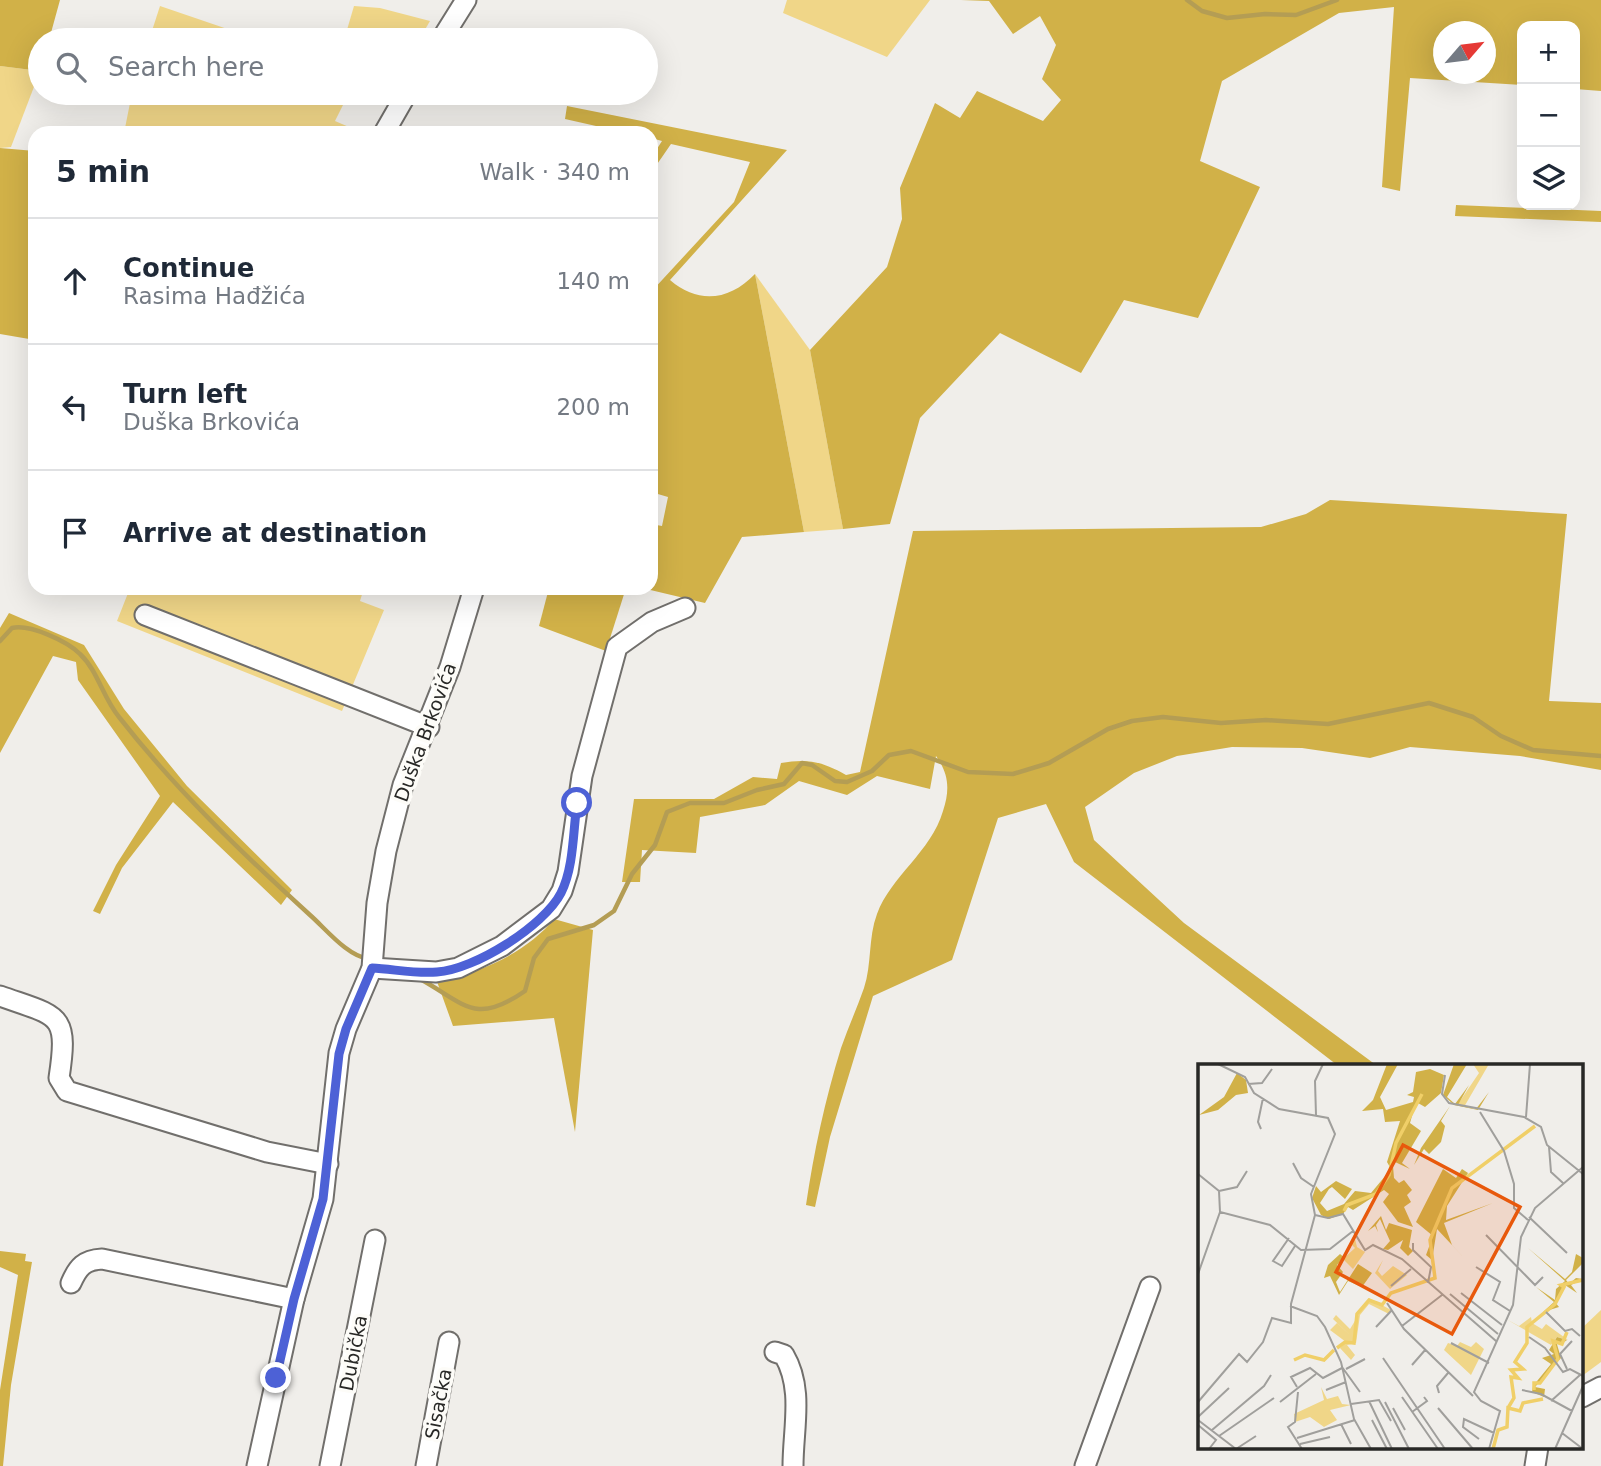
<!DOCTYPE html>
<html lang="en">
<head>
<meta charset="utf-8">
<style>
  :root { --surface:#fff; --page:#f6f6f7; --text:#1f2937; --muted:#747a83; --line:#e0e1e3 }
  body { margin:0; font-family:"DejaVu Sans",sans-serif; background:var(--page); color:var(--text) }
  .controls { position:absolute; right:21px; top:21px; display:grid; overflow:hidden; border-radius:14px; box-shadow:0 7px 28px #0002 }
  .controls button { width:63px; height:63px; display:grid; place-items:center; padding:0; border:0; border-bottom:2px solid var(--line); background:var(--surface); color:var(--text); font:35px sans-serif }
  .compass { position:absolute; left:1433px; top:21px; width:63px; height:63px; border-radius:50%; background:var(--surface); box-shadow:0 7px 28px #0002; rotate:62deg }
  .stop { position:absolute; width:21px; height:21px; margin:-16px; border:5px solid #4d61d6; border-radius:50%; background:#fff }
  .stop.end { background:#4d61d6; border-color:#fff; box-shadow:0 2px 7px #0008 }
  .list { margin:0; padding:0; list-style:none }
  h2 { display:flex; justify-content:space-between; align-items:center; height:91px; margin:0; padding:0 28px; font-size:30px }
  h2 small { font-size:23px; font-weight:400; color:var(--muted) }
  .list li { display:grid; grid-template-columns:46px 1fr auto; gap:21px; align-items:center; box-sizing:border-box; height:126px; padding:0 28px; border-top:2px solid var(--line) }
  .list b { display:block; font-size:26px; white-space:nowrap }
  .list p { margin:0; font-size:23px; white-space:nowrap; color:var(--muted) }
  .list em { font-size:23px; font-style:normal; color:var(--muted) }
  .icon { flex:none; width:38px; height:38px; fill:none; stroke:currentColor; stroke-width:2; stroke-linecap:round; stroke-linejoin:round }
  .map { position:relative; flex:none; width:1601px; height:1466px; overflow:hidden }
  .search { position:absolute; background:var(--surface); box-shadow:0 7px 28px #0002; left:28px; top:28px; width:630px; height:77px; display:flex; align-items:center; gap:18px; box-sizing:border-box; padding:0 24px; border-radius:38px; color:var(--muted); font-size:26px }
  .panel { position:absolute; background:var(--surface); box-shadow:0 7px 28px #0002; left:28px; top:126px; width:630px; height:469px; border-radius:21px }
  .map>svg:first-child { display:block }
  .green { fill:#f0d688 }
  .forest { fill:#d1b148; fill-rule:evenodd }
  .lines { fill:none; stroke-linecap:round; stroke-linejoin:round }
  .stream { stroke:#b49d54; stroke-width:4.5 }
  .minor-casing { stroke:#716f6c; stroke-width:23 }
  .minor { stroke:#fff; stroke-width:19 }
  .route { stroke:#4d61d6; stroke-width:9 }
  .labels { text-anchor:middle; stroke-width:7; stroke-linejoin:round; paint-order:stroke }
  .street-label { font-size:19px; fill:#282826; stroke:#fdfcf8 }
  .inset-river { fill:none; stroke:#f0cf68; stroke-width:3.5 }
  .inset-road { fill:none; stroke:#a09f9c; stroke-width:2 }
  .view { fill:#e8590c; fill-opacity:0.15; stroke:#e8590c; stroke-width:3.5 }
  .inset-edge { fill:none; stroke:#282826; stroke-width:3.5 }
</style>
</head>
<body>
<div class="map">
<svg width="1601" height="1466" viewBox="0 0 1601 1466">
  <rect width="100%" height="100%" fill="#f0eeea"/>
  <g class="green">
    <path d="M787 0H930L887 57 783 13Z"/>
    <path d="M160 6 260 40H149Z"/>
    <path d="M354 6 380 8 430 21 419 40H344Z"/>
    <path d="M0 66 40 71 11 147 0 148Z"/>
    <path d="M132 93H349L335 121 363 133H124Z"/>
    <path d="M755 274 810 350 843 529 804 532Z"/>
    <path d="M130 588H364L360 601 384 610 342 711 117 621Z"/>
    <path d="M1601 1310V1362L1582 1376V1328Z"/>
  </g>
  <g class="forest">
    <path d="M0 0H60L49 40H40V71L0 66Z"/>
    <path d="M961 0H1601V91L1575 89V26H1522V85L1410 78 1400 191 1382 187 1394 7 1339 13 1222 81 1200 161 1260 187 1198 318 1124 300 1081 373 1000 333 920 418 890 524 843 529 810 350 887 267 902 219 900 188 935 103 960 118 977 91 1043 121 1061 100 1042 79 1056 45 1040 16 1013 34 989 1ZM1444 32H1486V74H1444Z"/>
    <path d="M567 106 787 150 670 280C699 305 730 300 755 274L804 532 742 537 705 603 642 588H651V524L662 526 668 497 651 492V292L734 202 750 162 671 144 651 173V158L662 141 651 138V133H627L565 119Z"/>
    <path d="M0 148 35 151V340L0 334Z"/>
    <path d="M1456 205 1601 211V222L1455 216Z"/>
    <path d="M1330 500 1567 514 1549 701 1601 703V770L1520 756 1410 747 1370 758 1302 748 1232 747 1177 756 1134 773 1085 807 1094 840 1184 923 1376 1065H1337L1074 862 1046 804 998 818 952 960 873 996 830 1137 815 1207 806 1205C814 1151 825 1100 841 1048 848 1028 857 1008 864 988 872 964 868 938 877 914 891 876 931 852 943 811 950 790 949 774 936 756L930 789 877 776 847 795 799 781 765 805 700 817 696 853 642 850 640 882H622L634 799H714L753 777 777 779 781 763C808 758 823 762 846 775L860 772 913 531 1261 527 1306 514Z"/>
    <path d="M549 588H626L606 651 539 626Z"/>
    <path d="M9 613 84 645 124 709 187 786 292 890 281 905 173 802 122 868 100 914 93 911 116 865 160 796 78 680 76 662 53 656 0 753V628Z"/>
    <path d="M554 919 593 930 575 1132 554 1018 453 1026 435 976C476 979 529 950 554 919Z"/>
    <path d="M0 1251 26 1254 25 1261 32 1262 11 1385 3 1466H0V1390L18 1275 0 1267Z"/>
  </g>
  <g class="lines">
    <g class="stream">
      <path d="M1187 0 1202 11 1227 18 1265 14 1296 15 1337 0"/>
      <path d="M0 641 12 628C30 624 67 641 80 654 98 671 103 698 119 717 176 790 242 853 310 915 326 929 347 956 369 959"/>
      <path d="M422 980C466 1005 476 1025 525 991L534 958 548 939 594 925 614 911 632 874 655 845 667 812 690 803H724L757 790 784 784 802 763 812 765 835 781 847 782 872 771 889 755 911 751 968 772 1013 774 1049 763 1108 729 1132 721 1163 717 1221 723 1266 720 1328 724 1429 703 1473 717 1501 736 1533 750 1601 756"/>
    </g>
    <defs>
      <g id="minor">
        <path d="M441 40 466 0"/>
        <path d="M384 133 407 93"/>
        <path d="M145 615 429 727"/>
        <path d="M372 968 436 972 458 968 502 946 551 909 562 891 568 872 582 776 617 647 652 622 685 608"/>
        <path d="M0 996C59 1017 69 1012 59 1078L67 1091 267 1152 328 1164"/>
        <path d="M71 1283C78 1267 84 1260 102 1259L294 1299"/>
        <path d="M775 1352 784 1355C804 1389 793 1428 793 1466"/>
        <path d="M1582 1397 1601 1387"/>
        <path d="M257 1466 294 1299 323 1199 339 1053 346 1029 372 968 377 903 386 851 403 785 450 667 474 588"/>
        <path d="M330 1466 375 1240"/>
        <path d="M426 1466 449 1342"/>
        <path d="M1085 1466 1150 1287"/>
        <path d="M1535 1466 1538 1447"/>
      </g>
    </defs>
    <use href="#minor" class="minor-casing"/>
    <use href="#minor" class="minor"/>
  </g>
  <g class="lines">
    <path class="route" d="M276 1378 294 1299 323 1199 339 1054 346 1029 372 968C393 969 416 974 437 972 474 970 544 926 561 893 574 867 573 831 577 803"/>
  </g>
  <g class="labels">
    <g class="street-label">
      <text transform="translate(425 732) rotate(-70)" y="7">Duška Brkovića</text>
      <text transform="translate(353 1353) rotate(-79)" y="7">Dubička</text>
      <text transform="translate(438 1404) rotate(-79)" y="7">Sisačka</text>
    </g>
  </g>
  <g transform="translate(1198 1064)">
    <rect width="385" height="385" fill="#f0eeea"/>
    <path d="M275 0H291L266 43 260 40 281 9ZM157 175 159 183 167 188 155 205 145 195 157 184 153 180ZM185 196 180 207 184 212 195 202 209 211 192 225 177 209ZM171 234 193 246 191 250 171 240 162 251 158 279 149 281 157 291 153 296 142 284 148 278 132 266 139 259 155 274 135 255 138 251 152 265ZM333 253 334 259 344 265 348 260 370 276 359 273 353 281 308 255 321 262ZM262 278 273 283 278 278 286 285 273 311 246 286 250 279 259 282ZM123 323 129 335 140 332 144 340 153 341 132 346 139 356 126 363 112 353 97 358 96 350 126 336Z" fill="#f0d688"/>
    <path d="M189 0H200L182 33 188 46 215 38 216 33 209 31 215 28 218 8 232 5 246 11 243 29 227 43 220 39 216 45 212 59 223 67 204 99 212 105 197 98 195 102 196 114 201 119 206 116 214 126 209 131 213 138 206 143 215 163 200 158 185 138 191 130 186 126 155 146 150 143 145 150 131 155 123 151 114 134 118 122 123 128 138 117 154 125 147 135 134 123 131 125 122 139 129 147 146 140 157 127 173 129 193 105 189 98 202 57 187 58 185 45 164 47 175 36ZM256 0H269L249 33 257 40 271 21 260 41 278 45 291 28 280 46 256 41 245 31ZM39 9 48 16 50 29 38 31 20 46 1 51 26 33ZM252 42 243 57 247 62 243 78 231 90 226 85 216 101 223 84ZM245 105 258 114 264 105 270 109 249 142 248 156 295 139 246 159 254 181 267 195 239 165 234 196 228 191 235 172 218 158ZM183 152 188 166 191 159 214 166 211 183 215 187 210 192 202 184 205 176 190 186 185 185 192 177 182 155 178 161 180 168 177 162 170 167ZM330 184 367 215 374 208 378 190 385 194V199L368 216 371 220 378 214 385 215 373 221 379 229 367 221 357 238 361 243 345 248 356 238 338 223 357 236 358 225 367 217ZM142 190 147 194 139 201 145 208 138 218 142 228 160 200 174 209 164 223 150 217 141 231 132 212 126 214 130 201ZM359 273 369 276 362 281 358 277 363 294 337 323 347 325 346 333 334 328 335 322 353 300 344 294 356 290 351 286Z" fill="#d1b148"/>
    <path class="inset-river" d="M146 147 149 141 178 130 191 111 198 79 224 30M139 284 147 278 156 279 159 250 171 236 184 241 193 229 237 214 232 176 254 124 337 62M96 296 107 291 126 296 136 286M336 326V319H342L360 295 355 277 364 280 369 268M310 344 316 334 313 313 320 314 313 306 325 305 317 298 329 279V263L357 240 366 223 363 221 385 216M295 385 300 366 309 363 310 344 322 347 325 339 345 335"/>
    <path class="inset-road" d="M247 11 244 30 251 39 326 53 343 63 349 81 385 110M50 20 64 19 74 5M282 48 306 87 316 120V144L330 156M118 51 117 17 125 0M328 53 332 0M63 65 60 58 65 34M351 83 353 108 365 119M95 99 103 114 116 123M0 110 21 127 22 148 72 161 103 186 132 185 155 167M21 127 39 123 49 107M117 151 130 154 145 150 167 186 175 181 204 195 298 277M331 153 369 189M288 171 337 221 345 213M91 174 75 197 84 202 97 182M215 179V186L233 203 230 219M278 203 302 218 295 236 312 247M0 210 22 148M193 222 213 205M263 229 304 261M252 230 300 270M189 239 206 265 275 332M92 242 119 252 127 263 143 298 156 355 173 385M348 248 367 267 374 265 382 272M204 262 244 231M178 263 194 246M331 273 347 284 365 308 372 305 385 312M253 279 291 299M185 294 247 385M214 301 228 285M144 303 162 328M148 305 167 295M369 305 362 290 374 277M99 323 93 313 112 304 125 314 144 304M128 326 148 318M324 326 343 330 374 347M100 328 97 358 90 363 104 385M241 329 239 322 250 309M204 333 240 385M171 337 194 385M353 337 382 311M0 338 41 290 49 298 65 278 74 254 93 259V240L117 151 113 130 137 70 130 54 81 45 56 29 47 13 20 0M82 338 118 310M187 338 211 385M153 340 181 336 193 357M195 344 207 366M240 344 275 385M214 348 229 337 226 333M0 353 31 324M0 356 38 385M174 356 189 385M143 360 153 380M0 361 18 376 11 385M14 366 66 322 73 311M364 369 385 385M21 372 76 334M99 374 157 356M281 375 265 363 266 355 296 369M102 380 132 373M38 385 58 372M291 385 302 347 283 337 276 328 315 241 323 173 337 144 385 103M357 385 385 322"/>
    <path class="view" d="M205 81 322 143 254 270 138 208Z"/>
    <rect width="385" height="385" class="inset-edge"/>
  </g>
</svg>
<div class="controls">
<button>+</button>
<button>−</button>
<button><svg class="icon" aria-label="layers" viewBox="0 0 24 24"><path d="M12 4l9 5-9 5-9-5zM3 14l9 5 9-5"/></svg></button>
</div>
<svg class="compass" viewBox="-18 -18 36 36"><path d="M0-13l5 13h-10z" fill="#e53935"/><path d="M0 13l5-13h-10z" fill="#747a83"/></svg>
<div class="stop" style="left:577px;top:803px"></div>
<div class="stop end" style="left:276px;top:1378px"></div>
<div class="search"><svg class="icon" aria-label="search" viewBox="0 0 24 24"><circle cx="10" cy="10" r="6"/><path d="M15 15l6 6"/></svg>Search here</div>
<section class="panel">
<h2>5 min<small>Walk · 340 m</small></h2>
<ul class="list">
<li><svg class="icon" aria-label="ahead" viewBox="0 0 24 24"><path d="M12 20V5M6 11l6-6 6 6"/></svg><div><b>Continue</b><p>Rasima Hađžića</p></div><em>140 m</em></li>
<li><svg class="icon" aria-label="left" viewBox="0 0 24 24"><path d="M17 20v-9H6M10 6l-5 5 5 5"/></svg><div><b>Turn left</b><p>Duška Brkovića</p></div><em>200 m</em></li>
<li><svg class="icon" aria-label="arrive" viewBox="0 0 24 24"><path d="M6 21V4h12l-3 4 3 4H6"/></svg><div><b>Arrive at destination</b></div></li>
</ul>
</section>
</div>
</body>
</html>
